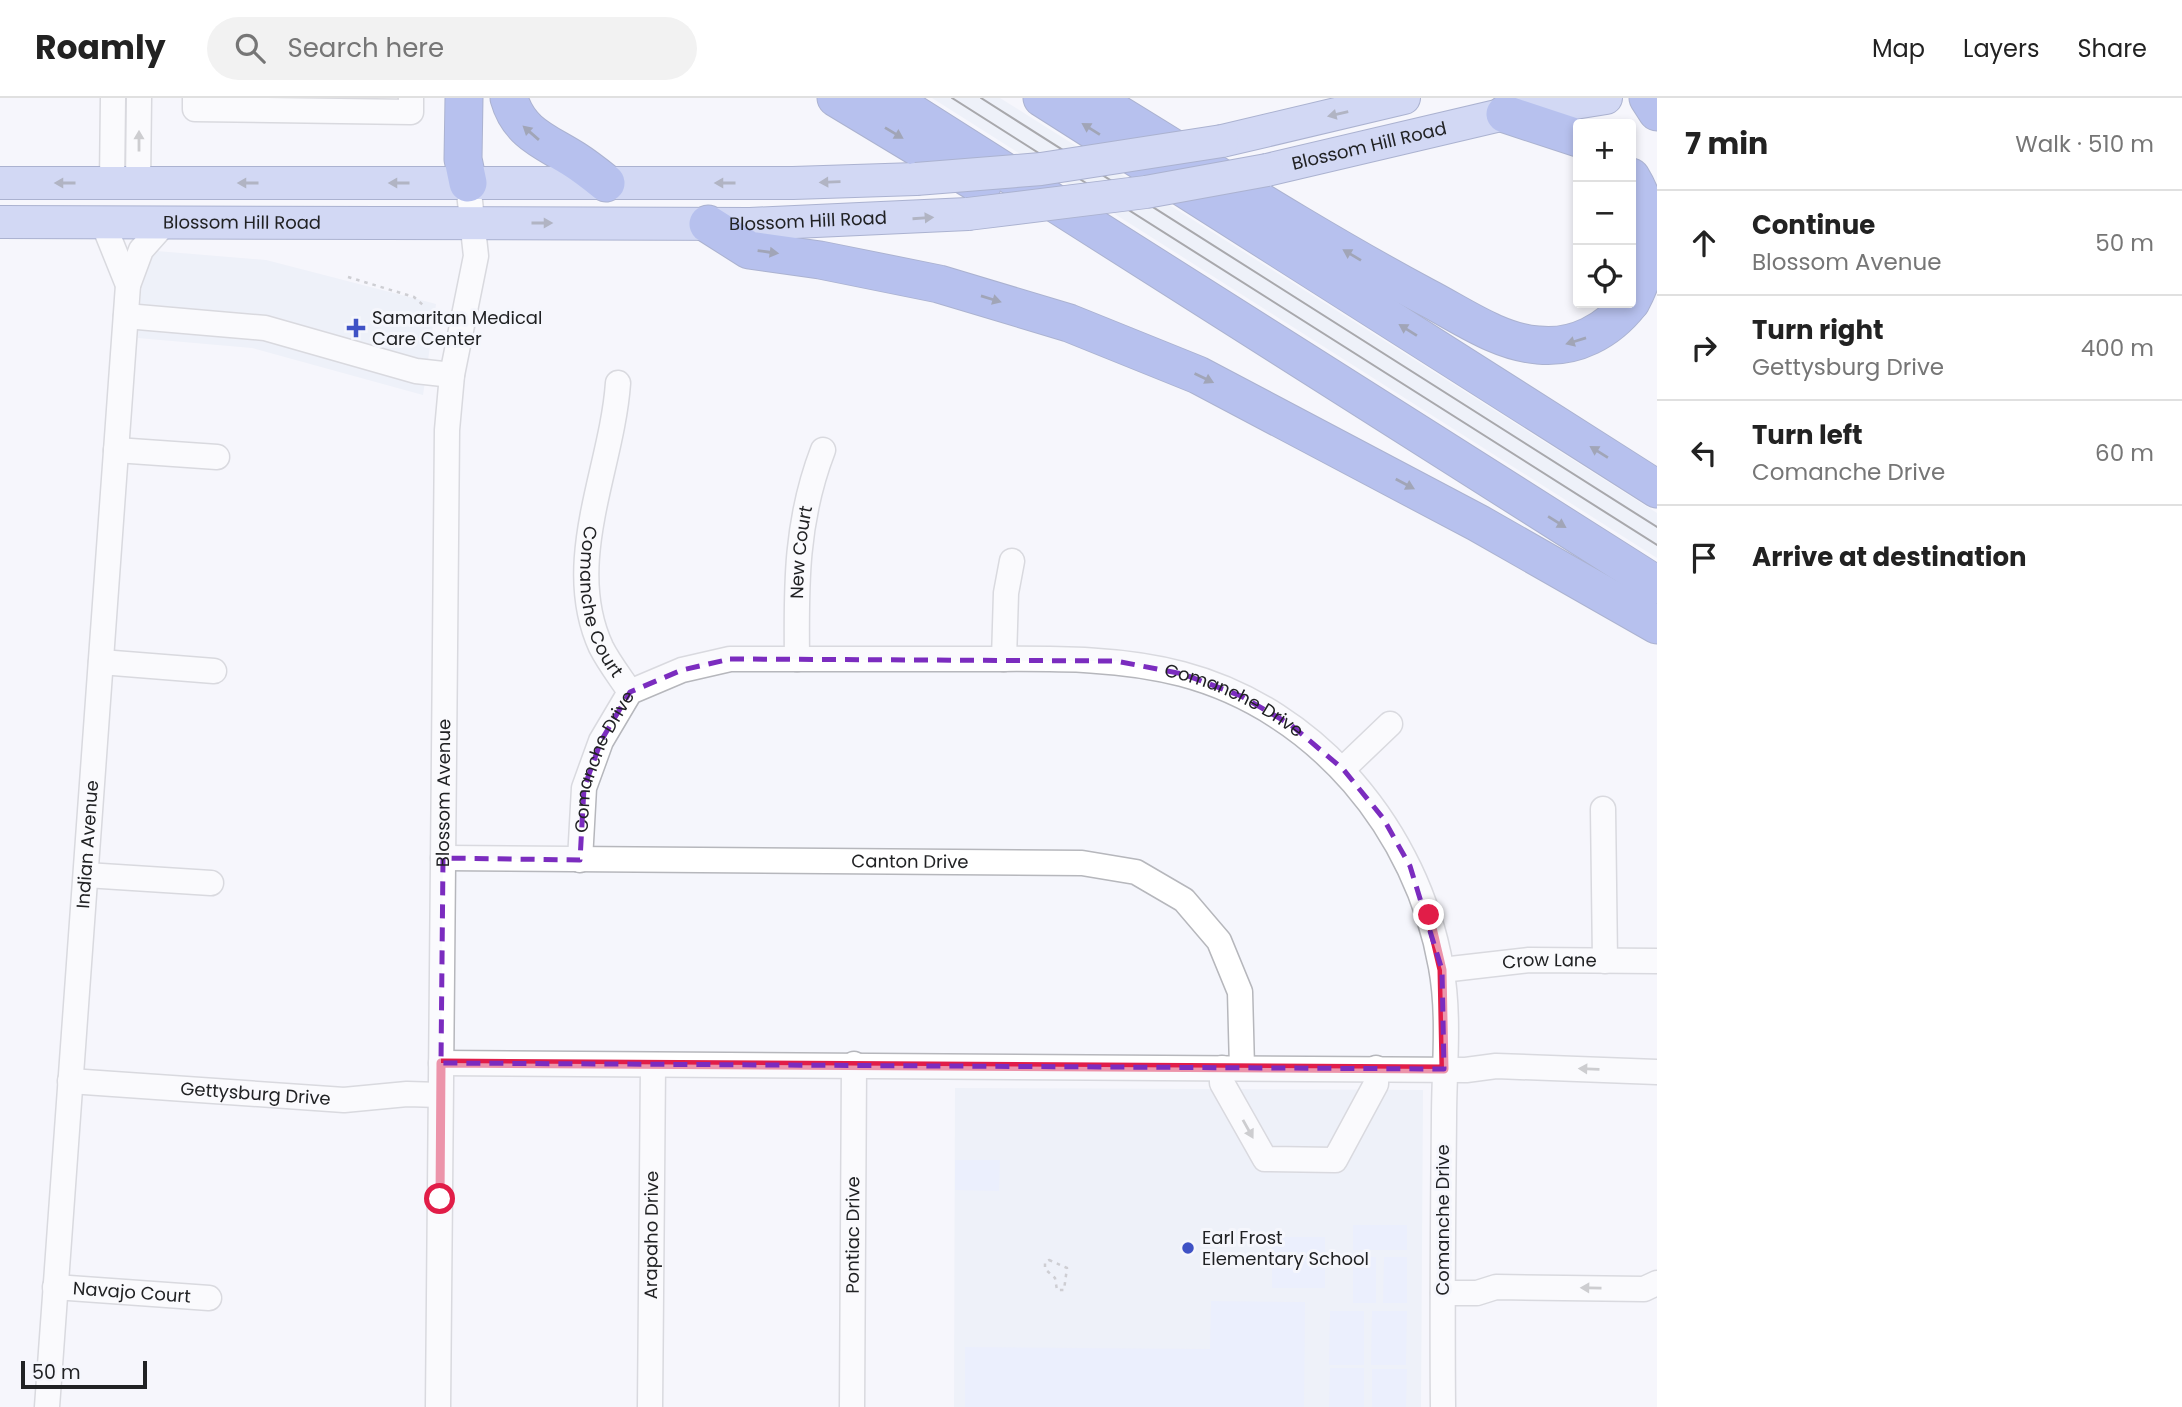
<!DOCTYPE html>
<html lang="en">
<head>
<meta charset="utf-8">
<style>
  :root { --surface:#fff; --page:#f2f2f2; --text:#222; --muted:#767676; --line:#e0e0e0 }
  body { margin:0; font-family:Poppins,sans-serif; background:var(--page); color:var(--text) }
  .controls { position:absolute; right:21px; top:21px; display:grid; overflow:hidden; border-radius:7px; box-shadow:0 4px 10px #0003 }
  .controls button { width:63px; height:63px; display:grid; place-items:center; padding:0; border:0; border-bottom:2px solid var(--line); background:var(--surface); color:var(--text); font:35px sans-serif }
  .scale { position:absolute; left:21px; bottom:18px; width:126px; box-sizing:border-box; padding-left:7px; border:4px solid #212224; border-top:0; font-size:19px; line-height:24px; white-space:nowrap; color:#212224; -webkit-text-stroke:5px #f5f6fc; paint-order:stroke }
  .stop { position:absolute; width:21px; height:21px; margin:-16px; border:5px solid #e11d48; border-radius:50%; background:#fff }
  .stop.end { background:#e11d48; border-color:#fff; box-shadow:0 2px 7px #0008 }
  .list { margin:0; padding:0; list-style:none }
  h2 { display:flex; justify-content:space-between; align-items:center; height:91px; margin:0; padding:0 28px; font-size:30px }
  h2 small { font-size:23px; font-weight:400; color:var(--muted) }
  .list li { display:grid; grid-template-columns:46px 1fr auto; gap:21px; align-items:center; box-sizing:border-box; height:105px; padding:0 28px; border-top:2px solid var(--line) }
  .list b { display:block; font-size:26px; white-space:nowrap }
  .list p { margin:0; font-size:23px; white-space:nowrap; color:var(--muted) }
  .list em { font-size:23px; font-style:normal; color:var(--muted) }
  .icon { flex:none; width:38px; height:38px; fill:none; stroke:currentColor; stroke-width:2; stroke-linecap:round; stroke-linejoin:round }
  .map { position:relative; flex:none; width:1657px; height:1309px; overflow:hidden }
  header { display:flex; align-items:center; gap:42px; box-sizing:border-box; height:98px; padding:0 35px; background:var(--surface); border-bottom:2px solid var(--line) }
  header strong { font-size:33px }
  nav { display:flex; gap:38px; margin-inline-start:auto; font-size:24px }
  .search { width:490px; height:63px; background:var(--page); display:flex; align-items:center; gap:18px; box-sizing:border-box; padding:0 24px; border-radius:38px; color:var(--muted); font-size:26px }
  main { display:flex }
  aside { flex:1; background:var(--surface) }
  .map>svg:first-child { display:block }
  .built { fill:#e5eaf6 }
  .green { fill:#dee6fe }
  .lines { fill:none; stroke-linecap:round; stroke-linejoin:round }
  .minor-casing { stroke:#b6b7bc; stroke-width:27 }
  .major-casing { stroke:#51609c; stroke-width:34 }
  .highway-casing { stroke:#51609c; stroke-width:39 }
  .path { stroke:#9d9ea2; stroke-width:2.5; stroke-dasharray:3.5 5; stroke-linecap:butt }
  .minor { stroke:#fff; stroke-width:24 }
  .major { stroke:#a6b4eb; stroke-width:32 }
  .highway { stroke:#6b82dd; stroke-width:37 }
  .tram { stroke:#494a4c; stroke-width:2 }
  .major-bridge-casing { stroke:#51609c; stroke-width:34; stroke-linecap:butt }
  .major-bridge { stroke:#a6b4eb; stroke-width:32 }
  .oneway { fill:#5d647e }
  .oneway2 { fill:#3b4465 }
  .oneway3 { fill:#9b9c9c }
  .route { stroke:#e11d48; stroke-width:9 }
  .marked { fill:none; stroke:#7b2cbf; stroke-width:5; stroke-dasharray:14 9; stroke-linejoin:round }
  .poi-dot { fill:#3f52c5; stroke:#f5f6fc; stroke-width:2.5 }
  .labels { text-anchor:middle; stroke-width:6; stroke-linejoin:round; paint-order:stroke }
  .street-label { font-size:18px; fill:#212224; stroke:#f5f6fc }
  .poi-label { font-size:18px; fill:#212224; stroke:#f5f6fc; text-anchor:start }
</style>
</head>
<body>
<header>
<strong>Roamly</strong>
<div class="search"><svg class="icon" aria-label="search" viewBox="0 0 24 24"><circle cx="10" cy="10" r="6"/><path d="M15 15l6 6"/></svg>Search here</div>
<nav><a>Map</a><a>Layers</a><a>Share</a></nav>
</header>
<main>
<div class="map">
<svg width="1657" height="1309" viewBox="0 0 1657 1309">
  <rect width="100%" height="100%" fill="#f5f6fc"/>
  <g class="built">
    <path d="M932 0H1000L1657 415V460Z"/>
    <path d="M144 152 266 162 436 206 423 297 252 250 138 240Z"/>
    <path d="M955 990 1423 992 1421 1309H954Z"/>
  </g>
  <g class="green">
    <path d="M955 1062H1000L999 1093 955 1092Z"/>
    <rect x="1353" y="1127" width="54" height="25"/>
    <rect x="1272" y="1139" width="53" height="51"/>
    <path d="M1353 1158 1376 1159V1205H1353Z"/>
    <path d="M1384 1159H1407V1205H1383Z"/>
    <path d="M1211 1203 1305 1204 1304 1309H965V1249L1210 1251Z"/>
    <path d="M1330 1213H1364V1267H1329Z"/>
    <path d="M1372 1213H1407L1406 1267H1371Z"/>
    <path d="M1330 1270H1364V1309H1329Z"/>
    <path d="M1372 1271H1407L1406 1309H1372Z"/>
  </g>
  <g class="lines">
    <defs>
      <g id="minor">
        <path d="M195 0V11L411 14V0"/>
        <path d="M112 85 113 0"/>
        <path d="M138 86 139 0"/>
        <path d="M128 187 141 152 165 125"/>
        <path d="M126 218 265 230 416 273 452 277"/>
        <path id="s1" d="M618 285C612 371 562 464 601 549 609 565 621 580 630 594"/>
        <path d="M116 352 217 359"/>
        <path id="s2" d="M797 561C796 486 796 422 823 352"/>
        <path d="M1004 561 1006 495 1012 463"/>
        <path d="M101 564 214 573"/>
        <path d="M1343 671 1390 626"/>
        <path d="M1603 711 1605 863"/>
        <path id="s3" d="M443 760 1082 765 1136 774 1184 802 1219 843 1240 894 1242 970"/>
        <path id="s4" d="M580 762 584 690 601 643 630 594 682 572 730 561C811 561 892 561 973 561 1042 561 1114 558 1182 576 1318 612 1417 733 1441 869 1450 918 1444 971 1444 1020 1443 1116 1442 1213 1443 1309"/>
        <path d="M86 777 211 785"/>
        <path id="s5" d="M1442 872 1529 862 1657 863"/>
        <path d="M441 965 1466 972 1496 968 1657 974"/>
        <path d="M1222 970V985L1265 1061 1335 1062 1376 986V970"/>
        <path id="s6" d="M70 983 344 1002 407 996 440 997"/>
        <path id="s7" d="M55 1189 209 1200"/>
        <path d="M1443 1195H1477L1496 1189 1644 1191 1657 1185"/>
        <path id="s8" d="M47 1309 128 187 103 125"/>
        <path id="s9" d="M438 1309 447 332 452 277 476 158 468 85"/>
        <path id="s10" d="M650 1309 653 967"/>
        <path id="s11" d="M852 1309 854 966"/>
      </g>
      <g id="major">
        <path d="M1222 43 1404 0"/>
        <path id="s12" d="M1267 72 1505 16 1606 0"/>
        <path d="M0 85H793L916 81"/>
        <path id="s13" d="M0 124 750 126 968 116"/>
      </g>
      <g id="highway">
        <path d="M464 0 463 61 468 85"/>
        <path d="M509 0C519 36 547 44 575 62 586 69 596 77 606 85"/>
        <path d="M836 0 982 88"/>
        <path d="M889 0 1657 487"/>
        <path d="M1042 0 1657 391"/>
        <path d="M1092 0C1202 67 1312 138 1426 199 1461 217 1498 244 1538 247 1575 251 1608 233 1630 205"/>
        <path d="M1648 0 1657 14"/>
        <path d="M1505 16 1578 40"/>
        <path d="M1631 79C1656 120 1653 163 1631 204"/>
        <path d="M708 126 749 152 820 162 939 186 1069 225 1198 277 1478 425 1657 527"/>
      </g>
    </defs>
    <use href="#minor" class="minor-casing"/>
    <use href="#major" class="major-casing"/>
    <use href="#highway" class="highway-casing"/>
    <g class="path">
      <path d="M348 179 414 199 424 208"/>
      <path d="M1049 1162 1067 1170 1064 1192H1057L1055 1180 1045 1171V1164Z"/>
    </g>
    <use href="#minor" class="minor"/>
    <use href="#major" class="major"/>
    <use href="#highway" class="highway"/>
    <g class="tram">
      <path d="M952 0 1657 447"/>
      <path d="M981 0 1657 429"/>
    </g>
    <defs>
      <g id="major-bridge">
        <path d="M916 81 1041 71 1222 43"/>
        <path d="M968 116 1146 94 1267 72"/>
      </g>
    </defs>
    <use href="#major-bridge" class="major-bridge-casing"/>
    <use href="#major-bridge" class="major-bridge"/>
  </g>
  <defs><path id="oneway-solid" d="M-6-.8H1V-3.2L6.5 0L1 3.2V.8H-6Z" transform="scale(1.75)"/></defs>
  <g class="oneway">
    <use href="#oneway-solid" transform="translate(1338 16) rotate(167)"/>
    <use href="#oneway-solid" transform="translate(830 84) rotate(178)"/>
    <use href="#oneway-solid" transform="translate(65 85) rotate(-180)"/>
    <use href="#oneway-solid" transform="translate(248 85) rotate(180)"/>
    <use href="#oneway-solid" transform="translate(399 85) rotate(180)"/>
    <use href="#oneway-solid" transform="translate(725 85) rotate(-180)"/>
    <use href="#oneway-solid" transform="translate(923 120) rotate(-4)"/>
    <use href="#oneway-solid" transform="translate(542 125)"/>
  </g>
  <g class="oneway2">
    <use href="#oneway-solid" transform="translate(1091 31) rotate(-148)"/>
    <use href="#oneway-solid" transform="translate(531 35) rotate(-139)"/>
    <use href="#oneway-solid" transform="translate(894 35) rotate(31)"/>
    <use href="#oneway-solid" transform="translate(768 154) rotate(8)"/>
    <use href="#oneway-solid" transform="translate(1352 157) rotate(-149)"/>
    <use href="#oneway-solid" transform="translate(991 201) rotate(17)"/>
    <use href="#oneway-solid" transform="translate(1408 232) rotate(-148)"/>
    <use href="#oneway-solid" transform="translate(1576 243) rotate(163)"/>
    <use href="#oneway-solid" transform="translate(1204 280) rotate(26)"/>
    <use href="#oneway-solid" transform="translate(1599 354) rotate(-148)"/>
    <use href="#oneway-solid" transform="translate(1405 386) rotate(28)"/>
    <use href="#oneway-solid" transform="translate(1557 424) rotate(32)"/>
  </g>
  <g class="oneway3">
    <use href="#oneway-solid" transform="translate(139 43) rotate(-90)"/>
    <use href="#oneway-solid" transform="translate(1589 971) rotate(-178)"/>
    <use href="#oneway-solid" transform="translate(1248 1031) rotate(61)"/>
    <use href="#oneway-solid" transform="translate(1591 1190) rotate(-179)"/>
  </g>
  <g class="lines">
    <path class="route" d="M440 1101 441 965 1444 971 1442 872 1429 817"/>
  </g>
  <path d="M0 0H1657V1309H0ZM730 561 1116 563 1183 576 1241 598 1291 627 1343 671 1383 720 1410 768 1442 872 1444 971 441 965 443 760 580 762 584 690 601 643 630 594 682 572Z" fill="#f5f6fc" fill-opacity=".55" fill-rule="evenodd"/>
  <path class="marked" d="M730 561 1116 563 1183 576 1241 598 1291 627 1343 671 1383 720 1410 768 1442 872 1444 971 441 965 443 760 580 762 584 690 601 643 630 594 682 572Z"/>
  <g class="poi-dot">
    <path d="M352.5 219.5h7v7h7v7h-7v7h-7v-7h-7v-7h7z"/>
    <circle cx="1188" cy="1150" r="7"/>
  </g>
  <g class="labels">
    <g class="street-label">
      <text dy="6" stroke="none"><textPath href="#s12" startOffset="105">Blossom Hill Road</textPath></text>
      <text dy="6" stroke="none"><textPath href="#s13" startOffset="808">Blossom Hill Road</textPath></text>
      <text dy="6" stroke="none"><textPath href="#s13" startOffset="242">Blossom Hill Road</textPath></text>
      <text dy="6" stroke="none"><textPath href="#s2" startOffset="107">New Court</textPath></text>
      <text dy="6" stroke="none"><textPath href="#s1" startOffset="224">Comanche Court</textPath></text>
      <text dy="6" stroke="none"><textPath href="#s4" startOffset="796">Comanche Drive</textPath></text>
      <text dy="6" stroke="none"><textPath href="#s4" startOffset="103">Comanche Drive</textPath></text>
      <text dy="6" stroke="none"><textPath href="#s9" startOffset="614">Blossom Avenue</textPath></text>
      <text dy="6" stroke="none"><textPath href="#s8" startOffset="564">Indian Avenue</textPath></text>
      <text dy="6" stroke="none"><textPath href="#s3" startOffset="467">Canton Drive</textPath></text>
      <text dy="6" stroke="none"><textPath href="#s5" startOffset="108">Crow Lane</textPath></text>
      <text dy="6" stroke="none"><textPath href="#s6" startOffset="186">Gettysburg Drive</textPath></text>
      <text transform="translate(1443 1122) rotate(-90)" y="6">Comanche Drive</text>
      <text dy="6" stroke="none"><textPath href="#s10" startOffset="172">Arapaho Drive</textPath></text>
      <text dy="6" stroke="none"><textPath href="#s11" startOffset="172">Pontiac Drive</textPath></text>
      <text dy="6" stroke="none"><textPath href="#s7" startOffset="77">Navajo Court</textPath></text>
    </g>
    <g class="poi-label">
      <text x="372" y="226">Samaritan Medical<tspan x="372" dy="21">Care Center</tspan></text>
      <text x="1202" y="1146">Earl Frost<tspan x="1202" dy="21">Elementary School</tspan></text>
    </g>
  </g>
</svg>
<div class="controls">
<button>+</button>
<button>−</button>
<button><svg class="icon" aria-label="locate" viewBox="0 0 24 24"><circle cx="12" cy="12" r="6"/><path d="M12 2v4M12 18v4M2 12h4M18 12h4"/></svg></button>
</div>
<div class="scale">50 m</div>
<div class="stop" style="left:440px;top:1101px"></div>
<div class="stop end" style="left:1429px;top:817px"></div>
</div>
<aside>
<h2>7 min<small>Walk · 510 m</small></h2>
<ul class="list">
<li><svg class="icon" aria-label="ahead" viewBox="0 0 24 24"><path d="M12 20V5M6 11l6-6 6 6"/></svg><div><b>Continue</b><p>Blossom Avenue</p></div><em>50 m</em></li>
<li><svg class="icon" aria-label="right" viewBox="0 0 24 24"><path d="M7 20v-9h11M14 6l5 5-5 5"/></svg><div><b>Turn right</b><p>Gettysburg Drive</p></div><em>400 m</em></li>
<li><svg class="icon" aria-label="left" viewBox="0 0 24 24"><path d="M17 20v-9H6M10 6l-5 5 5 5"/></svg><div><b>Turn left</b><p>Comanche Drive</p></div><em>60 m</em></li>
<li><svg class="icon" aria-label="arrive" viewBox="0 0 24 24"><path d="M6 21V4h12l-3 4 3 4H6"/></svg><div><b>Arrive at destination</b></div></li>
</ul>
</aside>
</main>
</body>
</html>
